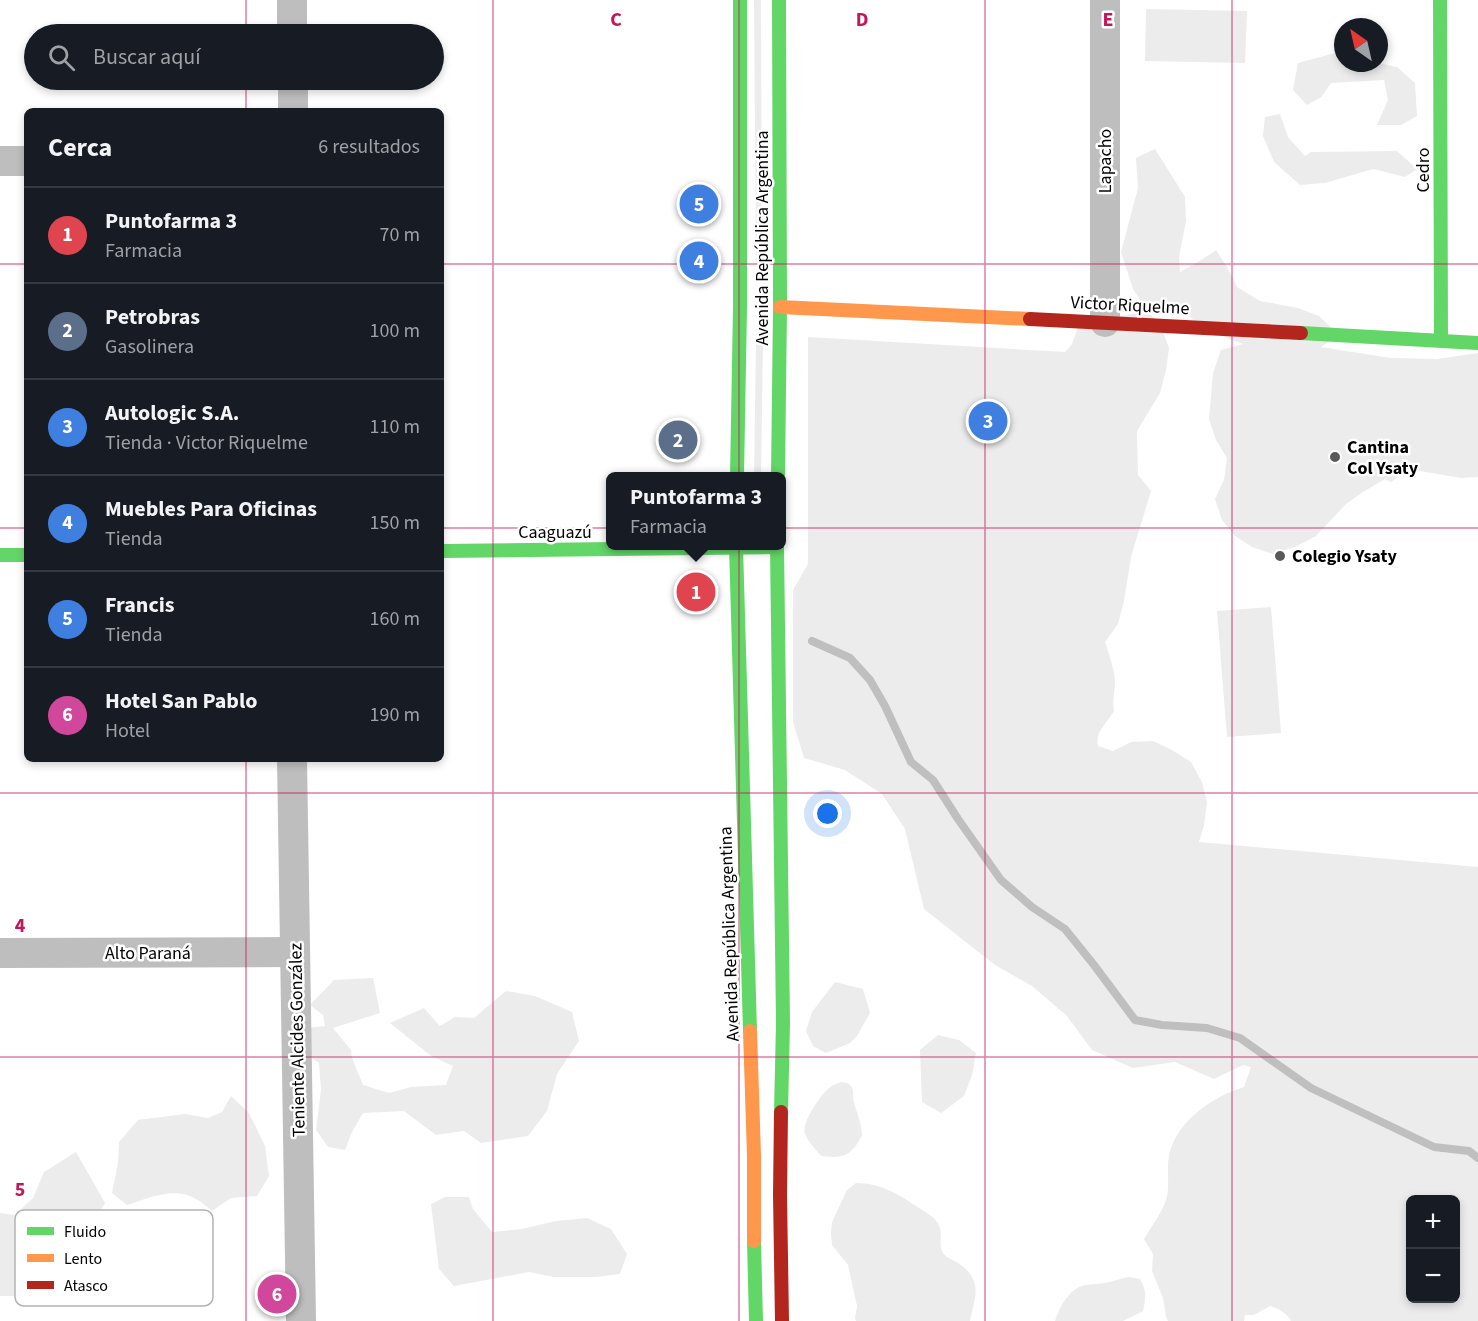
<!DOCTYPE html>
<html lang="es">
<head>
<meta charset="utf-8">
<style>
  :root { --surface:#171b24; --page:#20242c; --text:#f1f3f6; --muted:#9ea1a6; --line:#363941; --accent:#adaeaf }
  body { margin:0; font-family:"Source Sans 3",sans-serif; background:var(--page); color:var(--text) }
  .controls { position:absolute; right:18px; bottom:18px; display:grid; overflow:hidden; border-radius:9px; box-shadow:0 3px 9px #0003 }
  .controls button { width:54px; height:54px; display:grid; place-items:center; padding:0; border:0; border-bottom:2px solid var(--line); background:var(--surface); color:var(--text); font:30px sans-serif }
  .compass { position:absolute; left:1334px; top:18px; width:54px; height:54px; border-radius:50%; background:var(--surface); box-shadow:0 3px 9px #0003; rotate:326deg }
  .you { position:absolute; left:828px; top:814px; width:21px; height:21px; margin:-15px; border:4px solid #fff; border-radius:50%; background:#1a73e8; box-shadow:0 0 0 9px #1a73e833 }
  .badge { display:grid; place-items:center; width:39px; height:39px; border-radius:50%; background:var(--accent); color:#fff; font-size:20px; font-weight:700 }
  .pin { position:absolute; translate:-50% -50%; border:3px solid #fff; box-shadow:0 2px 6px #0006 }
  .popup { position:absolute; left:606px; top:472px; width:180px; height:78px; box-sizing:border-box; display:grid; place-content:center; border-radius:9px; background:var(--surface); filter:drop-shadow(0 2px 4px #0005); font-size:20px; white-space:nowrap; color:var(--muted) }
  .popup b { font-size:22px; color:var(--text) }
  .popup::after { content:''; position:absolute; left:50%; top:100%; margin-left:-12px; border:12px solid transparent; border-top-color:var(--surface) }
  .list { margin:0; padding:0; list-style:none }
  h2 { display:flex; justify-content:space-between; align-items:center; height:78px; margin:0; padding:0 24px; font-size:26px }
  h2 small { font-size:20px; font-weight:400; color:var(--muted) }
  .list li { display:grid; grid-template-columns:39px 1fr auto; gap:18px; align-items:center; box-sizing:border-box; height:96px; padding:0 24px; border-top:2px solid var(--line) }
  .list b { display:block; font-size:22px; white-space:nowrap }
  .list p { margin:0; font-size:20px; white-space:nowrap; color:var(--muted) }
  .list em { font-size:20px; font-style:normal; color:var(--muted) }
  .icon { flex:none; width:33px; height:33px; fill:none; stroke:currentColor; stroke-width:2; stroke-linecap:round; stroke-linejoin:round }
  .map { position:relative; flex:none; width:1478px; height:1321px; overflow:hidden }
  .search { position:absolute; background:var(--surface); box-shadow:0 3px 9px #0003; left:24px; top:24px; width:420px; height:66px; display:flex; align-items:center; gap:15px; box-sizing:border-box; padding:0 21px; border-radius:33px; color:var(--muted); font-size:22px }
  .panel { position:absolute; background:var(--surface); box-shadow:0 3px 9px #0003; left:24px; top:108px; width:420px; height:654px; border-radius:9px }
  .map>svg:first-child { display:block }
  .green { fill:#ececec; fill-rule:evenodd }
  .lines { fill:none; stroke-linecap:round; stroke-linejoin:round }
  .stream { stroke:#bfbfbf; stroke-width:8 }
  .street { stroke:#bebebe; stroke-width:30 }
  .fast { stroke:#63d668; stroke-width:14 }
  .slow { stroke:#ff974d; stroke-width:14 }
  .jam { stroke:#b3261e; stroke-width:14 }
  .grid { fill:none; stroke:#c2185b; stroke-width:1.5; stroke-opacity:0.55 }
  .poi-dot { fill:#595959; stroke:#fff; stroke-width:2 }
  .labels { text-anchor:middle; stroke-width:5; stroke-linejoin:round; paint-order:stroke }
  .street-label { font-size:18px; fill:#000; stroke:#fff }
  .poi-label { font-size:18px; font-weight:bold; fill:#000; stroke:#fff; text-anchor:start }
  .key { fill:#fff; stroke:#b2b2b2; stroke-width:1.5 }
  .key-label { font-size:16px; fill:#000 }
  .grid-label { font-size:20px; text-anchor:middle; font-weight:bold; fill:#c2185b; stroke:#fff; stroke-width:5; stroke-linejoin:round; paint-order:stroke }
</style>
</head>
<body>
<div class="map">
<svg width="1478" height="1321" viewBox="0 0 1478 1321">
  <rect width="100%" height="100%" fill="#fff"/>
  <g class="green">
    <path d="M754 0H761L762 264 759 266 756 263Z"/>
    <path d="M1146 9 1247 11 1245 63 1145 61Z"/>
    <path d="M1335 53 1343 55V63H1377L1397 67 1415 83 1417 116 1401 125H1377L1388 100 1384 80 1331 83 1321 97 1307 105 1293 90 1298 63Z"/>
    <path d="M1280 114 1288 137 1305 156 1311 152 1397 151 1417 169 1405 177 1373 169 1325 183 1300 185 1274 162 1263 136 1265 117Z"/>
    <path d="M1155 149 1185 197 1186 221 1179 257 1180 272 1203 259 1216 250 1227 267 1237 287 1260 301 1298 308 1319 316 1339 335 1321 347 1391 358 1437 359 1478 353V477L1461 478 1409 469 1391 482 1385 479 1363 492 1346 504 1316 536 1297 546 1273 554 1252 547 1235 536 1222 520 1215 499 1224 480 1227 458 1216 440 1209 419 1213 373 1221 350 1243 344 1200 327 1176 303 1148 311 1161 327 1169 348 1166 370 1160 393 1137 431 1138 475 1151 491 1131 557 1124 601 1118 624 1105 642C1109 655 1114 667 1115 681 1115 692 1112 701 1114 711 1107 724 1095 730 1098 746L1113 751 1131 742 1153 741 1172 750 1191 762 1202 782 1207 802 1204 825 1199 842 1478 867V1321H1291C1288 1314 1278 1308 1270 1306L1254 1315H1245L1244 1321H1168L1166 1316 1163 1298 1152 1271 1153 1254 1144 1239C1151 1227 1160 1215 1165 1203 1171 1188 1166 1171 1169 1156 1176 1121 1212 1097 1244 1087L1251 1067 1243 1065 1214 1079 1175 1062 1133 1068 1092 1050 1067 1016 1032 986 995 965 924 909 905 829 882 794 845 770 804 758 793 722V590L808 564V337L1065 352 1072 344 1079 324 1147 311 1133 289 1121 252 1138 188 1136 158ZM1410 1200H1456V1298H1410Z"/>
    <path d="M758 338H762L763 340 761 476H754L756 340Z"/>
    <path d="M1271 607 1281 733 1227 737 1217 611Z"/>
    <path d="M373 978 380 1013 333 1028 351 1050 352 1058 363 1085 389 1093 411 1087 446 1085 453 1066 431 1056 390 1023 424 1008 440 1026 455 1017 474 1018 506 991 535 996 572 1012 579 1041 557 1074 547 1111 528 1136 481 1143 464 1131 436 1135 404 1111 363 1113 351 1134 345 1150 328 1147 316 1130 321 1090 319 1063 297 1047 307 1028 325 1026 323 1015 310 1005 334 980Z"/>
    <path d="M835 982 863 989 870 1013 857 1036 850 1043 826 1053 813 1046 806 1031 812 1012Z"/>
    <path d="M938 1035 959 1040 976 1053 972 1075 964 1096 941 1113 922 1102 920 1050Z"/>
    <path d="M841 1082C845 1083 847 1082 850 1085 855 1090 852 1097 854 1103 857 1113 862 1125 862 1136 851 1155 845 1159 822 1156 816 1151 808 1141 805 1134 801 1123 820 1096 828 1089 832 1085 836 1084 841 1082Z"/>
    <path d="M231 1096 249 1113 265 1146 269 1176 257 1196 231 1198 212 1211C207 1207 202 1202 196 1199 174 1186 149 1198 127 1205L112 1193 118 1163 119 1142 138 1120 185 1114 208 1118 222 1112Z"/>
    <path d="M76 1152 105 1203 88 1233 52 1255 14 1296H0V1213L15 1215 33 1198 44 1172Z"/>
    <path d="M856 1183C880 1183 899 1194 919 1208 925 1212 933 1216 937 1222 945 1233 937 1243 943 1253 946 1258 954 1260 958 1263 984 1281 975 1296 970 1321H856L855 1318 857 1306 848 1265 832 1245 831 1233 832 1222 847 1190Z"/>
    <path d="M445 1197H469L473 1209 492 1232 522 1229 556 1221 587 1218 611 1229 627 1254 620 1274 596 1277H554L529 1272 454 1286 439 1269 431 1204Z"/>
    <path d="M1129 1277 1140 1279C1147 1291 1146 1298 1143 1311L1123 1321H1055C1060 1306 1069 1289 1085 1285 1092 1284 1099 1284 1105 1283 1113 1282 1121 1278 1129 1277Z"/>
  </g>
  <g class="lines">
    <path class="stream" d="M812 641 850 658 870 680 885 706 911 762 933 780 958 819 1001 880 1032 907 1065 929 1094 965 1135 1020 1162 1025 1207 1028 1240 1038 1311 1088 1434 1147 1469 1151 1478 1158"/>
    <g class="street">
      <path d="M292 0V34"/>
      <path d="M293 80V111"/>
      <path d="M0 161H27"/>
      <path d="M1105 322V0"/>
      <path d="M292 759 301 1321"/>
      <path d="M0 953 295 952"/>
    </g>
    <g class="fast">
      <path d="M1440 0 1441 340"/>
      <path d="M1301 333 1478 343"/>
      <path d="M737 476 740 307V0"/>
      <path d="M778 476 780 307 779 0"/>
      <path d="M736 546 750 1031"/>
      <path d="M777 546 783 1023 781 1112"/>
      <path d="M441 551 777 547"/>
      <path d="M0 555H27"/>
      <path d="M754 1241 756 1321"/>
    </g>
    <g class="slow">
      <path d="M780 307 1030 319"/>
      <path d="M750 1031 754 1156V1241"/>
    </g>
    <g class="jam">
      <path d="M1030 319 1301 333"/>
      <path d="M781 1112 780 1195 782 1321"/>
    </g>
  </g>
  <path class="grid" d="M246 0V34M493 0V1321M739 0V1321M985 0V1321M1232 0V1321M246 80V111M0 264H27M441 264H1478M0 528H27M441 528H1478M246 759V1321M0 793H1478M0 1057H1478"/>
  <g class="poi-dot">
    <circle cx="1335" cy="457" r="6"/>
    <circle cx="1280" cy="556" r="6"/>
  </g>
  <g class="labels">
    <g class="street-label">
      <text transform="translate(1105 161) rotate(-90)" y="6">Lapacho</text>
      <text transform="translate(1423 170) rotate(-90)" y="6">Cedro</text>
      <text transform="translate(762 238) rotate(-90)" y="6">Avenida República Argentina</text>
      <text transform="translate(1130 305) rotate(3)" y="6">Victor Riquelme</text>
      <text x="555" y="538">Caaguazú</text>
      <text transform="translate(729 934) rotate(-92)" y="6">Avenida República Argentina</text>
      <text x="148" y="959">Alto Paraná</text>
      <text transform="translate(297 1040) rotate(-91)" y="6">Teniente Alcides González</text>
    </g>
    <g class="poi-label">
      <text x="1347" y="453">Cantina<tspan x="1347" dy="21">Col Ysaty</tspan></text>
      <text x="1292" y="562">Colegio Ysaty</text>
    </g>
  </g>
  <rect x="15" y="1210" width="198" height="96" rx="9" class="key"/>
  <rect x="27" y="1227" width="27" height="8" fill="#63d668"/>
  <rect x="27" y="1254" width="27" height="8" fill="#ff974d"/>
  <rect x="27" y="1281" width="27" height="8" fill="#b3261e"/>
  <g class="key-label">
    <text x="64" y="1237">Fluido</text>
    <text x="64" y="1264">Lento</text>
    <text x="64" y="1291">Atasco</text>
  </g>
  <g class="grid-label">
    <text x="616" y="26">C</text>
    <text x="862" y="26">D</text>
    <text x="1108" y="26">E</text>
    <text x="20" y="932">4</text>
    <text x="20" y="1196">5</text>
  </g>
</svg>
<div class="controls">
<button>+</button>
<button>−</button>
</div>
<svg class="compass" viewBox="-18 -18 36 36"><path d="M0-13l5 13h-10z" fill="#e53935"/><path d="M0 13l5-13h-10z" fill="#9ea1a6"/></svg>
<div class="you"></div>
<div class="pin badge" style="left:696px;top:592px;background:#e0444e">1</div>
<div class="popup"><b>Puntofarma 3</b>Farmacia</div>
<div class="pin badge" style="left:678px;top:440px;background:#5c6f8a">2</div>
<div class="pin badge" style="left:988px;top:421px;background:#3f7fe0">3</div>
<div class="pin badge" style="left:699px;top:261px;background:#3f7fe0">4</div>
<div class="pin badge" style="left:699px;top:204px;background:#3f7fe0">5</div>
<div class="pin badge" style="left:277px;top:1294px;background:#d1479c">6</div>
<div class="search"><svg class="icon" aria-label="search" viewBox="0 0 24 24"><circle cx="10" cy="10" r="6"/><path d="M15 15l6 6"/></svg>Buscar aquí</div>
<section class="panel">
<h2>Cerca<small>6 resultados</small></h2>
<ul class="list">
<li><span class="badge" style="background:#e0444e">1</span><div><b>Puntofarma 3</b><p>Farmacia</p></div><em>70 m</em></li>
<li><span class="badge" style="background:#5c6f8a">2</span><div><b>Petrobras</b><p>Gasolinera</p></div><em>100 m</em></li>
<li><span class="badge" style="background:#3f7fe0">3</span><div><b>Autologic S.A.</b><p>Tienda · Victor Riquelme</p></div><em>110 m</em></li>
<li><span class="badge" style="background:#3f7fe0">4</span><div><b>Muebles Para Oficinas</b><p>Tienda</p></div><em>150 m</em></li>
<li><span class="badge" style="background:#3f7fe0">5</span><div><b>Francis</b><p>Tienda</p></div><em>160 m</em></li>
<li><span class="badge" style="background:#d1479c">6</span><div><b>Hotel San Pablo</b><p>Hotel</p></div><em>190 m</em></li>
</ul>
</section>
</div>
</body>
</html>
